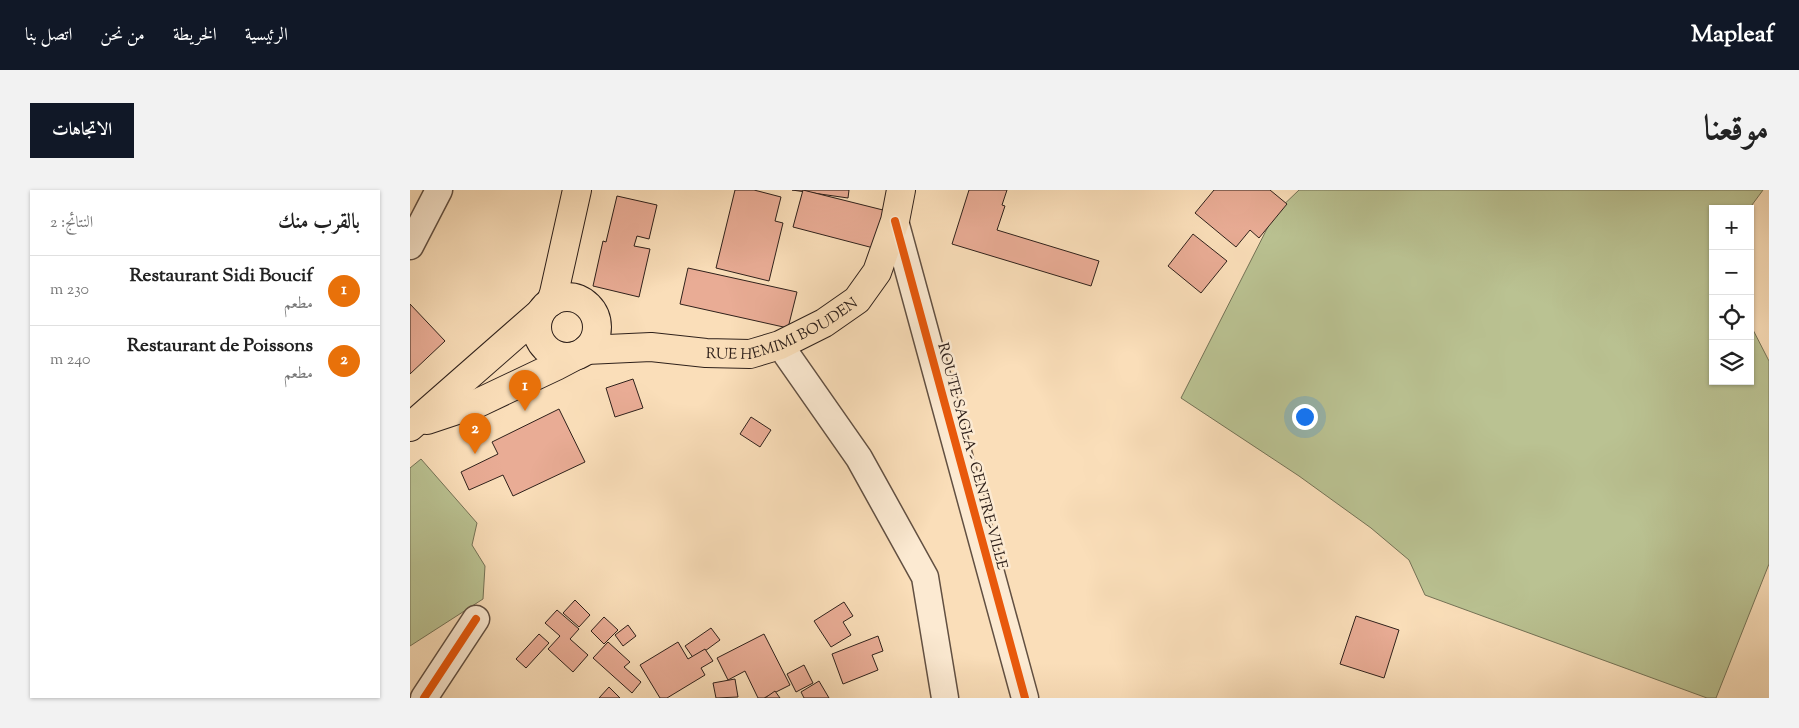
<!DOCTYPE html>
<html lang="ar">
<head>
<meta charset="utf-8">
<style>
  :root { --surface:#fff; --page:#f2f2f2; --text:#222; --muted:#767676; --line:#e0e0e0; --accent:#111827 }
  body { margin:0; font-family:"Sorts Mill Goudy",Amiri,serif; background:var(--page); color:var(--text); direction:rtl }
  .controls { position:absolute; right:15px; top:15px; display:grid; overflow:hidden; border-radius:0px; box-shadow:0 1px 4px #0004 }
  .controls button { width:45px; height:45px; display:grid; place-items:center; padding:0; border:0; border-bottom:1px solid var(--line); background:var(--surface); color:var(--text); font:25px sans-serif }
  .you { position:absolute; left:894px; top:226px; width:18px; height:18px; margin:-12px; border:4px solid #fff; border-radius:50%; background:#1a73e8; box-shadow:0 0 0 8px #1a73e833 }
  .badge { display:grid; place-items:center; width:32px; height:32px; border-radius:50%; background:var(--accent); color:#fff; font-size:16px; font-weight:700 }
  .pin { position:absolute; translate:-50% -41px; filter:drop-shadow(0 1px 2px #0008) }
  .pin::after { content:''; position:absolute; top:26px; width:18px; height:15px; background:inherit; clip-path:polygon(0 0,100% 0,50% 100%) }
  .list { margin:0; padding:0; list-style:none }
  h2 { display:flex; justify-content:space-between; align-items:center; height:65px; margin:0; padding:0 20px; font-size:21px }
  h2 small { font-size:16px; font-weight:400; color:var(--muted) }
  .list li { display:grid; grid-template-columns:32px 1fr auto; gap:15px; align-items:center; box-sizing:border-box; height:70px; padding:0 20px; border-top:1px solid var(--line) }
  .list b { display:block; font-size:19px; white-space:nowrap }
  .list p { margin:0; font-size:16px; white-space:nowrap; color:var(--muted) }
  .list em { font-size:16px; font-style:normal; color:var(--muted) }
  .icon { flex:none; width:28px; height:28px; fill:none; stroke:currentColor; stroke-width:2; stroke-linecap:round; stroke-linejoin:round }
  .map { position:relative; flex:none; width:1359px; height:508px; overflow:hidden; direction:ltr; border-radius:0px }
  header { display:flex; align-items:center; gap:30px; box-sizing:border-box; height:70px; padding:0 25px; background:var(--accent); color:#fff }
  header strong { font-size:24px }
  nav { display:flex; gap:28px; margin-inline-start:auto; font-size:18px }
  .intro { display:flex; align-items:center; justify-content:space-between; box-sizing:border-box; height:120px; padding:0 30px }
  h1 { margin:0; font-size:35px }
  .button { padding:12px 22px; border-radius:0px; background:var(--accent); color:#fff; font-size:18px; font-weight:700 }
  main { display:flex; gap:30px; padding:0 30px }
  aside { flex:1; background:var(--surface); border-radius:0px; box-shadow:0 1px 4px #0004 }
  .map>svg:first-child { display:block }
  .green { fill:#bac292; stroke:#747256 }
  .building { fill:#e9ac95; stroke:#2f211b }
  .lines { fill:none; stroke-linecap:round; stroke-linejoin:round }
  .minor-casing { stroke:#625042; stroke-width:29 }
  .major-casing { stroke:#2f211b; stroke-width:30 }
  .minor { stroke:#fcead2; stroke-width:26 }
  .major { stroke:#fadeb9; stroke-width:28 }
  .cycleway-casing { stroke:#fcead2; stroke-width:11 }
  .cycleway { stroke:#e8590c; stroke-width:8 }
  .labels { text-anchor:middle; stroke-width:5; stroke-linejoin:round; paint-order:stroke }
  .street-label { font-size:15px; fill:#2f211b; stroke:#fcead2 }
</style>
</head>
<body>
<header>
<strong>Mapleaf</strong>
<nav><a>الرئيسية</a><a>الخريطة</a><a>من نحن</a><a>اتصل بنا</a></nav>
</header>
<div class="intro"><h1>موقعنا</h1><a class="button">الاتجاهات</a></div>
<main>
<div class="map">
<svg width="1359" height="508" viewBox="0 0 1359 508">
  <rect width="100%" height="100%" fill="#fadeb9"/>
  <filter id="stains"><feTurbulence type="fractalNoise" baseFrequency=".004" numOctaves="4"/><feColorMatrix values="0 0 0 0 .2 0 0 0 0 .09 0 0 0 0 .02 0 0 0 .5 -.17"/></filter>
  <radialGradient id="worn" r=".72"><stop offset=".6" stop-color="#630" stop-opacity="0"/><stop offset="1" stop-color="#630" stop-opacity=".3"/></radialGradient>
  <g class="green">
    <path d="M889 0H1353L1339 19H1303V191H1340V134L1359 171V374L1306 508H1297L1015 405 999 370 961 338 889 286 771 208 865 23Z"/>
    <path d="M11 269 67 333 62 355 75 376 73 409 0 456V278Z"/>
  </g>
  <g class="building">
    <path d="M325 0H344L371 7 365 31 373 33 359 91 306 78Z"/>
    <path d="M382 0H439L438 8Z"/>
    <path d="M393 0 485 23 475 61 383 37Z"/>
    <path d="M559 0H597L592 15 595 16 587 40 689 71 681 96 542 54Z"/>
    <path d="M804 0H860L877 14 849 48 840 40 826 57 785 23Z"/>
    <path d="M207 6 247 15 239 49 227 46 224 56 240 59 229 107 183 96 193 51 196 52Z"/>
    <path d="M783 44 817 71 791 103 758 76Z"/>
    <path d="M278 78 387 102 378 138 270 114Z"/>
    <path d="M0 114 35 151 0 184Z"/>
    <path d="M223 189 233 218 205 227 196 198Z"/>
    <path d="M149 219 175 272 103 306 93 285 59 300 51 282 88 264 82 252Z"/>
    <path d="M341 227 361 240 350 257 330 244Z"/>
    <path d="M165 410 180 425 169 437 153 423Z"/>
    <path d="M434 412 443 426 433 432 441 445 421 457 404 431Z"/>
    <path d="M147 420 169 439 160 449 178 465 163 482 138 459 150 446 135 433Z"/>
    <path d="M946 426 989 440 974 488 930 474Z"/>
    <path d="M194 427 208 440 194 454 181 441Z"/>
    <path d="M218 435 226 446 213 456 205 445Z"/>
    <path d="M301 438 310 450 284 469 275 456Z"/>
    <path d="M129 444 139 453 116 478 106 469Z"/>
    <path d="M354 444 380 495 354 508H348L335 481 318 490 307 468Z"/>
    <path d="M468 446 473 461 462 465 468 480 433 494 422 464Z"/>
    <path d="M198 452 220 472 214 477 231 492 222 503 183 468Z"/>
    <path d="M268 452 278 469 295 459 303 471 291 478 295 485 257 508H250L230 475Z"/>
    <path d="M394 475 403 493 386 502 377 484Z"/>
    <path d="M325 489 328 507 306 508 303 493Z"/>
    <path d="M409 491 419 508H394L391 502Z"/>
    <path d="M199 497 210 508H189Z"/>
    <path d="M365 501 370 508H355Z"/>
  </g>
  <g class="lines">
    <defs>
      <g id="minor">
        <path d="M485 31 615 508"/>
        <path d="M0 56 29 0"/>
        <path d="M370 155 449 268 515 387 535 508"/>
        <path d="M14 508 66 429"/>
      </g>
      <g id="major">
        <circle cx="157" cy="137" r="30"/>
        <path d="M141 112 144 103 167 0"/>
        <path id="s1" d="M176 160 241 157 296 163 340 164 370 155 414 133 447 110 467 82 485 31 491 0"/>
        <path d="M17 230 68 213 146 176 165 166"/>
        <path d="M0 237 130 123"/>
      </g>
    </defs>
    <use href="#minor" class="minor-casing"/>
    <use href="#major" class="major-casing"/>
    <use href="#minor" class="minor"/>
    <use href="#major" class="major"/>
    <defs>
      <g id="cycleway">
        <path d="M485 31 615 508"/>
        <path d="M14 508 66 429"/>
      </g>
    </defs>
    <use href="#cycleway" class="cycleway-casing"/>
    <use href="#cycleway" class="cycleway"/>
  </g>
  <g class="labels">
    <g class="street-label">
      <text dy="5" stroke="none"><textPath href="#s1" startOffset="202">RUE HEMIMI BOUDEN</textPath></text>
      <text transform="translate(563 266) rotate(75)" y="5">ROUTE SAGLA - CENTRE-VILLE</text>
    </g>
  </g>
  <rect width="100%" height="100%" filter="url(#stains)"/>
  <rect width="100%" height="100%" fill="url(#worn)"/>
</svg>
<div class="controls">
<button>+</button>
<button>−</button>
<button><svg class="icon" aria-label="locate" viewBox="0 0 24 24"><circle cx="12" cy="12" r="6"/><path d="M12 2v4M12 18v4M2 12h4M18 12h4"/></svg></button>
<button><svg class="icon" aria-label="layers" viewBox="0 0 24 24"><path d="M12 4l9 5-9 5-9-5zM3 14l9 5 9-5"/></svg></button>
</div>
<div class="you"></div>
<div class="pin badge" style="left:115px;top:221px;background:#e8710a">1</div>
<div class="pin badge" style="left:65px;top:264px;background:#e8710a">2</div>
</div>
<aside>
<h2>بالقرب منك<small>النتائج: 2</small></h2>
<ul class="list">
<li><span class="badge" style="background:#e8710a">1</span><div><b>Restaurant Sidi Boucif</b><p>مطعم</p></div><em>230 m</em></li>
<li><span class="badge" style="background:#e8710a">2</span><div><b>Restaurant de Poissons</b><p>مطعم</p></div><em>240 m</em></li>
</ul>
</aside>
</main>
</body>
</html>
